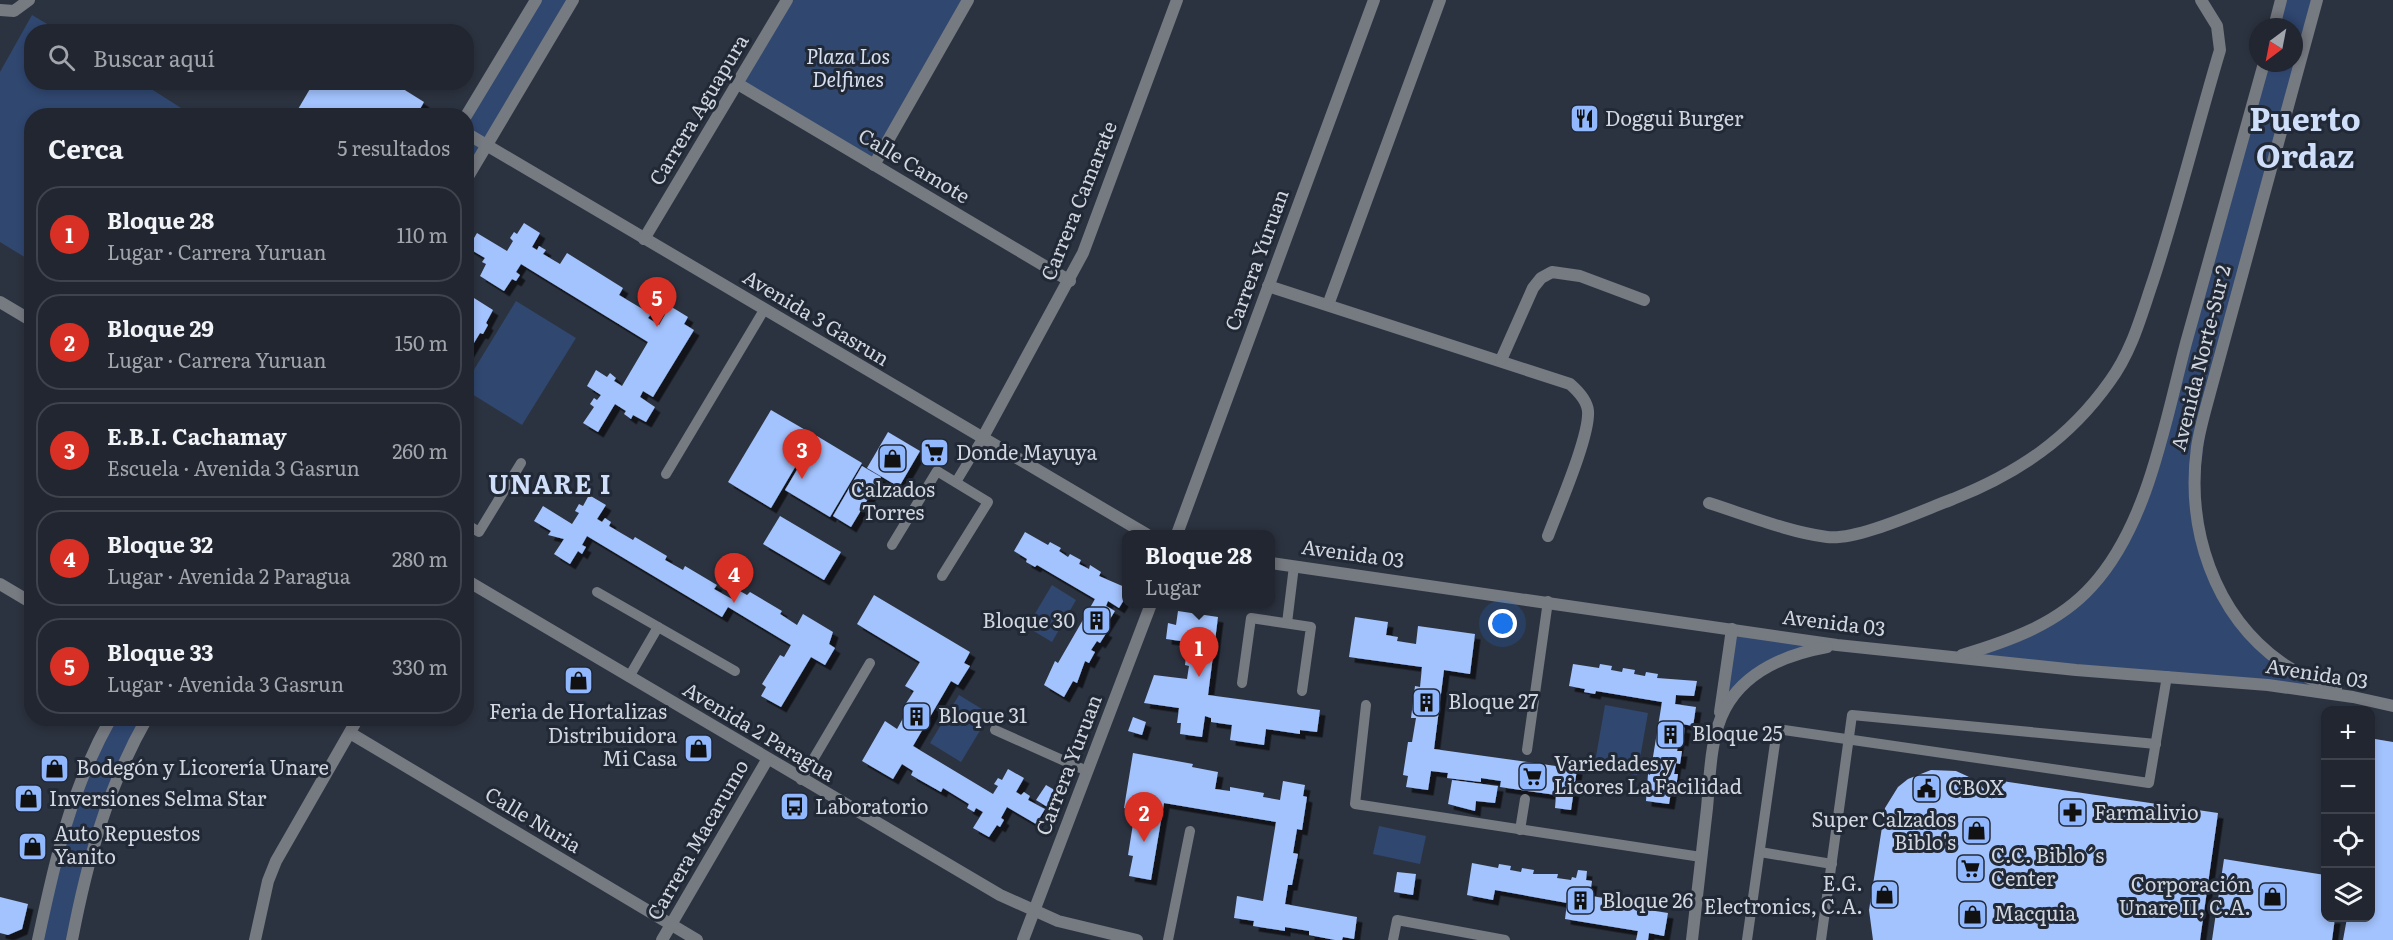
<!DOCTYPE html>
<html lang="es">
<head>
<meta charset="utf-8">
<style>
  :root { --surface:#212630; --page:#2d323c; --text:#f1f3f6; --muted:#a2a5ab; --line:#3e434c; --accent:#d93025 }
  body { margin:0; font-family:Literata,serif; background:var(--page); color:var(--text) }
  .controls { position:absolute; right:18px; bottom:18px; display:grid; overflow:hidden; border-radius:12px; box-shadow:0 3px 9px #0003 }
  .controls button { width:54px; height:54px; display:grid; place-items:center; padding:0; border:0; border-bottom:2px solid var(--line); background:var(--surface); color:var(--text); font:30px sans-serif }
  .compass { position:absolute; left:2249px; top:18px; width:54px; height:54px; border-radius:50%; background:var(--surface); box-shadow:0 3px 9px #0003; rotate:212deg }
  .you { position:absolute; left:1503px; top:624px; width:21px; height:21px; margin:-15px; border:4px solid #fff; border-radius:50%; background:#1a73e8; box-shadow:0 0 0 9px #1a73e833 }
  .badge { display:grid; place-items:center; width:39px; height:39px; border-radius:50%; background:var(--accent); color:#fff; font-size:20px; font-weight:700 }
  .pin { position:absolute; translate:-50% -50px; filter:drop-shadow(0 2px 3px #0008) }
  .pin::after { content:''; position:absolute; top:32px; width:21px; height:18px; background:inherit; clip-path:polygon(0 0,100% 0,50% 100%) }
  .popup { position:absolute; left:1122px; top:530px; width:153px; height:78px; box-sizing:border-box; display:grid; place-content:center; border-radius:12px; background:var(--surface); filter:drop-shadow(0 2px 4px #0005); font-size:20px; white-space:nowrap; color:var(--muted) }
  .popup b { font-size:22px; color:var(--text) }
  .popup::after { content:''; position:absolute; left:50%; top:100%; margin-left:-12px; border:12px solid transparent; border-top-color:var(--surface) }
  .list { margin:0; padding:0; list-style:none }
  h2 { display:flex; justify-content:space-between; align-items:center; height:78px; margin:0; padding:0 24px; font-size:26px }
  h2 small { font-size:20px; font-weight:400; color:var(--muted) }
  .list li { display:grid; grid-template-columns:39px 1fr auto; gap:18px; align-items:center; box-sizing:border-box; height:96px; margin:0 12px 12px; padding:0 12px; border:2px solid var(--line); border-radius:24px }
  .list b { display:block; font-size:22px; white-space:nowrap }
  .list p { margin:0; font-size:20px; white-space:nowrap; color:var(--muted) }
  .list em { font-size:20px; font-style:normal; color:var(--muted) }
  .icon { flex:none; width:33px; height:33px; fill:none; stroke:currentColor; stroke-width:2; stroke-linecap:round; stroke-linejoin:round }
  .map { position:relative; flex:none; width:2393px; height:940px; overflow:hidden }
  .search { position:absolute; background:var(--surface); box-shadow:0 3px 9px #0003; left:24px; top:24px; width:450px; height:66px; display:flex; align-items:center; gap:15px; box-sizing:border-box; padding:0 21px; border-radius:24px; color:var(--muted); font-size:22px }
  .panel { position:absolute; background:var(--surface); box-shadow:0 3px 9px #0003; left:24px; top:108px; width:450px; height:618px; border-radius:24px }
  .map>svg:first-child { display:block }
  .green { fill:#304770 }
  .building { fill:#a3c3fe; filter:url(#shadow) }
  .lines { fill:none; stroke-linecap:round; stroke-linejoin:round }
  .service { stroke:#767a81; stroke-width:10 }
  .minor { stroke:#767a81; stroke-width:12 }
  .tertiary { stroke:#767a81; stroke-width:12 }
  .labels { text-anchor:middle; stroke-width:6; stroke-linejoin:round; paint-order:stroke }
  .park-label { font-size:20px; font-style:italic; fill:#d7e0f0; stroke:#222936 }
  .street-label { font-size:20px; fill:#d1d6df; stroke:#222936 }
  .poi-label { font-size:20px; fill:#d1d6df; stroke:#222936; text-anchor:start }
  .district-label { font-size:26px; font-weight:bold; letter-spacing:1.5px; fill:#cfdef9; stroke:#222936 }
  .town-label { font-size:32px; font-weight:bold; fill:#cfdef9; stroke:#222936 }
</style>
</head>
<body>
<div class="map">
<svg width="2393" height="940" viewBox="0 0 2393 940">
  <defs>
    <filter id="shadow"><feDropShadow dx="5.5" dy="5.5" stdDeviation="0" flood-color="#0009"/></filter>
  </defs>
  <rect width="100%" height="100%" fill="#2c3340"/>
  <g class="green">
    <path d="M536 0H573L467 180V116Z"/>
    <path d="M787 0H968L874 165 738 84Z"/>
    <path d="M2281 0H2317L2211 389 2195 511 2219 590 2282 663 2353 697 1956 657 1998 644 2076 602 2133 528 2264 63H2294V27H2274Z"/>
    <path d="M32 15 59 31 32 32V82L142 83 192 115 32 116 31 261 0 242V72Z"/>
    <path d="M516 301 576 338 522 425 467 391V381Z"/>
    <path d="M1052 585 1076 600 1052 642 1027 627Z"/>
    <path d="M1732 629 1837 645 1778 661 1726 707Z"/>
    <path d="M959 695 990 714 961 762 930 743Z"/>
    <path d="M1605 705 1648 713 1637 775 1594 768Z"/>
    <path d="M111 719H147L123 763 72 940H38L58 843Z"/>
    <path d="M1379 826 1426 836 1420 864 1373 854Z"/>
  </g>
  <g class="building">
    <path d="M314 82H392L424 102 416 116H294Z"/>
    <path d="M524 223 540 233 532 247 537 250 539 246 546 250 543 254 560 264 567 253 623 288 619 295 651 314 648 318 659 325 670 306 688 317 684 324 694 330 667 374 653 397 643 391 640 397 655 407 646 422 633 415 631 419 624 414 626 411 615 404 598 432 583 423 594 407 590 404 594 398 597 400 601 395 587 386 596 370 607 377 610 373 616 378 614 381 622 386 648 342 521 264 516 272 520 275 516 281 512 279 504 291 480 276 486 264 482 262 485 258 468 248 477 233 507 251 513 241 510 238 514 232 517 234Z"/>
    <path d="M474 298 493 310 486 323 488 325 483 334 480 333 466 356V310Z"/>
    <path d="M771 410 814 435 771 508 728 482Z"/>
    <path d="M888 432 920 451 899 487 867 468Z"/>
    <path d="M817 436 862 463 830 517 785 490Z"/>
    <path d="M862 466 881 477 851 527 833 516Z"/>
    <path d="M589 495 606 505 597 519 602 522 605 518 611 522 609 526 633 540 635 537 667 556 665 560 683 570 685 566 717 585 714 589 732 599 738 590 747 595 750 592 782 611 780 614 797 625 803 614 833 632 829 644 835 648 825 665 811 657 781 707 761 696 766 687 762 684 780 655 784 657 791 645 728 607 722 617 587 536 582 545 586 547 582 554 578 551 570 564 554 554 564 539 548 535 551 531 534 521 543 506 572 524 579 513 575 511 579 504 583 506Z"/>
    <path d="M780 516 841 552 824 580 763 544Z"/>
    <path d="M1025 532 1048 545 1050 542 1061 548 1059 551 1068 557 1070 554 1081 560 1079 564 1089 569 1090 565 1101 572 1099 576 1127 588V595L1119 608 1108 601 1106 606 1115 611 1103 630 1107 632 1100 643 1097 641 1091 650 1095 652 1089 663 1085 661 1077 683 1073 681 1064 697 1044 685 1055 661 1058 663 1095 599 1037 565 1035 567 1026 562 1027 559 1014 551Z"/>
    <path d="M874 595 970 652 964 663 970 666 958 685 951 681 913 746 993 794 998 786 994 784 998 778 1002 780 1008 769 1024 778 1016 792 1021 795 1024 792 1030 796 1028 800 1045 809 1036 824 1007 807 1001 818 1004 820 1000 827 997 825 989 837 973 828 983 812 976 808 974 812 967 808 969 804 943 788 941 792 911 775 913 771 902 764 893 779 862 761 885 721 897 729 907 711 903 708 914 691 905 686 920 662 857 624Z"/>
    <path d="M1178 611 1218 617 1208 695 1320 710 1317 732 1300 730V734L1266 729 1264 745 1230 740 1232 725 1211 722V718L1205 716 1202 737 1180 734 1181 723H1177L1179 708 1144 703 1154 675 1187 679 1189 666 1185 665 1188 642 1166 639 1168 623 1176 625Z"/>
    <path d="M1355 617 1388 622 1386 635 1398 637 1397 641 1416 644 1418 626 1475 634 1470 674 1444 670 1434 749 1577 769 1571 810 1555 808 1556 795 1500 787 1501 781 1481 778V782L1447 778 1448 773 1431 771 1428 790 1406 787 1408 776 1403 775 1408 742H1412L1416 718H1411L1415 686 1420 687 1422 667 1349 657Z"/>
    <path d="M1573 664 1599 668 1600 664 1612 666 1611 670 1622 672 1623 668 1635 670 1634 674 1645 676 1646 672 1658 674 1657 678 1697 681 1694 696 1676 695 1675 704 1696 707 1693 726 1682 724 1681 727 1685 728 1683 741 1679 740 1677 751H1682L1680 764 1676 763 1674 774H1678L1676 787 1672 786 1669 804 1646 801 1648 774 1650 775 1662 702 1596 691 1595 694 1584 692 1585 689 1569 686Z"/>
    <path d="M1133 717 1146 722 1142 735 1128 731Z"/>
    <path d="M2375 739 2393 742V940H2343L2347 918H2370V770Z"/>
    <path d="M1133 753 1193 764 1192 767 1218 772 1215 789 1230 791V787L1264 793 1263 797 1280 800 1283 781 1305 785 1303 796 1307 797 1302 830 1297 829 1293 853 1298 854 1292 885H1288L1285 904 1357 917 1354 939 1343 937 1342 940H1335L1309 935V931L1285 927V931L1253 926 1254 921 1234 918 1237 896 1263 901 1276 822 1164 803 1151 880 1129 876 1133 856 1128 855 1133 824H1138L1140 811 1124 808Z"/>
    <path d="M1931 770 1956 771 1967 776 1978 782 1992 799 1995 780 2218 813 2200 940H1873L1869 910 1885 808 1898 787 1908 779Z"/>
    <path d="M1452 780 1498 786 1495 803 1476 801 1475 811 1448 804Z"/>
    <path d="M1046 785 1058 792 1049 808 1036 800Z"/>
    <path d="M2224 859 2325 875V918H2335L2332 940H2212Z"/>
    <path d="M1472 863 1498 868 1499 864 1511 866 1510 870 1521 872 1522 868 1534 870 1533 874H1558L1557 878 1571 880 1572 877 1576 878 1578 870 1587 871 1586 880 1592 881 1590 894 1577 892 1575 897 1591 900V896L1604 898 1603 902 1614 904 1615 900 1637 908 1638 904 1650 906 1649 910 1668 913 1664 936 1649 933 1648 940H1636L1638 931 1565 919 1567 903 1495 890 1493 900 1467 895Z"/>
    <path d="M1397 872 1416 874 1413 895 1394 892Z"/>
    <path d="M0 897 28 904 22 929 8 935 0 933Z"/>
  </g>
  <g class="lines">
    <g class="service">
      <path d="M466 434 469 431"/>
      <path d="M666 474 764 310"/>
      <path d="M956 482 982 439"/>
      <path d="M466 524 479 532 521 463"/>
      <path d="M892 545 937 471 988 502 942 576"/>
      <path d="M597 592 735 671"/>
      <path d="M1287 623 1294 566"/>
      <path d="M629 677 658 627"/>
      <path d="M1242 683 1251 618 1311 627 1302 691"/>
      <path d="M1366 705 1355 804 1701 857"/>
      <path d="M995 730 1087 771"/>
      <path d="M1527 750 1548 601"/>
      <path d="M801 780 870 663"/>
      <path d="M1520 830 1525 799"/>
      <path d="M1760 852 1832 864"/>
      <path d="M1168 940 1190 831"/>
      <path d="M1393 940 1397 920 1505 940"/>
      <path d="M1747 940 1777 729 2149 783 2167 676"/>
      <path d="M1821 940 1852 715 2156 744"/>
    </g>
    <g class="minor">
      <path d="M2317 0 2211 389C2206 408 2200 427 2197 447 2186 528 2213 614 2282 663 2298 674 2317 682 2336 689"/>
      <path d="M0 10 14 11 29 0"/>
      <path d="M2274 27 2281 0"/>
      <path d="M738 84 1070 281"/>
      <path d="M466 133 1146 534"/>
      <path d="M874 165 968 0"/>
      <path d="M644 239 787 0"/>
      <path d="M1268 286 1570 384C1578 391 1587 400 1588 411 1590 436 1558 509 1548 536"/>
      <path d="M0 302 32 321"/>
      <path d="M1328 305 1440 0"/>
      <path d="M1501 360 1533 288 1541 278 1552 272 1580 276 1644 300"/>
      <path d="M982 439 1083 253 1177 0"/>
      <path d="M1709 503C1747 515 1788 532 1827 537 1857 541 1923 510 1953 499 2018 473 2069 439 2110 381 2132 351 2141 316 2153 281 2178 205 2197 127 2220 50L2217 26 2201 0"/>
      <path d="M1177 534 1374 0"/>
      <path d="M1271 563 1837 645 2076 670 2268 685 2353 697 2393 706"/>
      <path d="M466 580 1000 895 1058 921 1137 940"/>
      <path d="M0 584 32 603"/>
      <path d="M1962 655C2009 641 2058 624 2092 586 2148 525 2165 422 2186 343 2212 250 2238 156 2264 63"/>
      <path d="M1720 712 1732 629"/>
      <path d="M350 733 697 940"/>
      <path d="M255 940 268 881 276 861 358 718"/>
      <path d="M662 940 767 760"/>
      <path d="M1023 940 1151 604"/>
      <path d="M1692 940C1697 896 1702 852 1707 808 1710 776 1710 737 1725 709 1745 671 1788 654 1827 647"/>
    </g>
    <g class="tertiary">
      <path d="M466 116 536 0"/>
      <path d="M466 180 573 0"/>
      <path d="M38 940C55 860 70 791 111 718"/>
      <path d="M72 940C87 862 107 788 147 718"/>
    </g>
  </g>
  <defs>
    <symbol id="restaurant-square" viewBox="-11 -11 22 22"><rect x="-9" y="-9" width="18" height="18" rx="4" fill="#91b8fd" stroke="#222936"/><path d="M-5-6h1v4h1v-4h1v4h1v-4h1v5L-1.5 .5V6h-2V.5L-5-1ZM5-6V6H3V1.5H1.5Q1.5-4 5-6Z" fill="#111"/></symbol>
    <symbol id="supermarket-square" viewBox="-11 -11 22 22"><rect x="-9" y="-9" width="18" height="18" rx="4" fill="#91b8fd" stroke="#222936"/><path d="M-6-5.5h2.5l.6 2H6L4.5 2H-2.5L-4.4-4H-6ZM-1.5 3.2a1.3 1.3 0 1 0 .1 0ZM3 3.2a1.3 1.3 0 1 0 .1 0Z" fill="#111"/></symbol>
    <symbol id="shop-square" viewBox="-11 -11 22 22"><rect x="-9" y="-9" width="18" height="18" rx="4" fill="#91b8fd" stroke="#222936"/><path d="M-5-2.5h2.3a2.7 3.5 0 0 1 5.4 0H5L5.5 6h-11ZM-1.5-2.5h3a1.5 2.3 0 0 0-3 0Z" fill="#111"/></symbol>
    <symbol id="building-square" viewBox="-11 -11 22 22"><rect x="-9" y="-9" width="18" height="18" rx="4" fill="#91b8fd" stroke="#222936"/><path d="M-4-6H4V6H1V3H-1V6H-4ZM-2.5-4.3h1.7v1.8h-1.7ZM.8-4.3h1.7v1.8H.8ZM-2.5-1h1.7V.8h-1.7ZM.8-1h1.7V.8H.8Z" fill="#111"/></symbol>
    <symbol id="civic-square" viewBox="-11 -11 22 22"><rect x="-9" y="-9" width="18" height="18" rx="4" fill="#91b8fd" stroke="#222936"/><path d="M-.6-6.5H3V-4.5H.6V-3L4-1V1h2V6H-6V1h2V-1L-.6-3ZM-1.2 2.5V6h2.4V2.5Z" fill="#111"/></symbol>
    <symbol id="bus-square" viewBox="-11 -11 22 22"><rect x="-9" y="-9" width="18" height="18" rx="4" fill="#91b8fd" stroke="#222936"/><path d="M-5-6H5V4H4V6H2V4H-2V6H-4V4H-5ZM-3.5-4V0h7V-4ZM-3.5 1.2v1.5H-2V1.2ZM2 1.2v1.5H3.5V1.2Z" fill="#111"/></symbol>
    <symbol id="pharmacy-square" viewBox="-11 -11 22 22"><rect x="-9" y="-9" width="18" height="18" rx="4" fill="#91b8fd" stroke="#222936"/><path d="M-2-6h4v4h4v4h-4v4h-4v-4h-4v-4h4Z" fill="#111"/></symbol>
  </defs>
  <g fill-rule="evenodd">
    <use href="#restaurant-square" x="1568" y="102" width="33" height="33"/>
    <use href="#supermarket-square" x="918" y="436" width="33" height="33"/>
    <use href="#shop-square" x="876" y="442" width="33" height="33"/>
    <use href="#building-square" x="1080" y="604" width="33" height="33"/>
    <use href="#shop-square" x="562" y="664" width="33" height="33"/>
    <use href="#building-square" x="1410" y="686" width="33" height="33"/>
    <use href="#building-square" x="900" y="700" width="33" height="33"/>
    <use href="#building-square" x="1654" y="718" width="33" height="33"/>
    <use href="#shop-square" x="682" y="732" width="33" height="33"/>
    <use href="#shop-square" x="38" y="752" width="33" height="33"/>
    <use href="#supermarket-square" x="1516" y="760" width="33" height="33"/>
    <use href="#civic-square" x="1910" y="772" width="33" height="33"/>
    <use href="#shop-square" x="12" y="782" width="33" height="33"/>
    <use href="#bus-square" x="778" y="790" width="33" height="33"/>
    <use href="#pharmacy-square" x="2056" y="796" width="33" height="33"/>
    <use href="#shop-square" x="1960" y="814" width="33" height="33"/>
    <use href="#shop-square" x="16" y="830" width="33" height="33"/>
    <use href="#supermarket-square" x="1954" y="852" width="33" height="33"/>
    <use href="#shop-square" x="1868" y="878" width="33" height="33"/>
    <use href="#shop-square" x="2256" y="880" width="33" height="33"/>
    <use href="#building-square" x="1564" y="884" width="33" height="33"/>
    <use href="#shop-square" x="1956" y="898" width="33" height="33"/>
  </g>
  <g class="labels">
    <g class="park-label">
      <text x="848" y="64">Plaza Los<tspan x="848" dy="23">Delfines</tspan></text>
    </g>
    <g class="street-label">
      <text transform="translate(699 110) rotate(-59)" y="7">Carrera Aguapura</text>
      <text transform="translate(914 166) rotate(31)" y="7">Calle Camote</text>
      <text transform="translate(1079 201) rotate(-68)" y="7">Carrera Camarate</text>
      <text transform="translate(1257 260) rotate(-70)" y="7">Carrera Yuruan</text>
      <text transform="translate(816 318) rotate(31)" y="7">Avenida 3 Gasrun</text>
      <text transform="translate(2201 358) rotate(-76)" y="7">Avenida Norte-Sur 2</text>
      <text transform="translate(1353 554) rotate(8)" y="7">Avenida 03</text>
      <text transform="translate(1834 623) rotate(7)" y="7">Avenida 03</text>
      <text transform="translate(2317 674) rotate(9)" y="7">Avenida 03</text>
      <text transform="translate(759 732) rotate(31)" y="7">Avenida 2 Paragua</text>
      <text transform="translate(1069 765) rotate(-69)" y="7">Carrera Yuruan</text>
      <text transform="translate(533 820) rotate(31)" y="7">Calle Nuria</text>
      <text transform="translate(698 840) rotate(-60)" y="7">Carrera Macarumo</text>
    </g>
    <g class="poi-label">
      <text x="1605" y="126">Doggui Burger</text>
      <text x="956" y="460">Donde Mayuya</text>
      <text x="893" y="497" text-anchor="middle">Calzados<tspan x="893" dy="23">Torres</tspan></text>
      <text x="1075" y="628" text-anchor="end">Bloque 30</text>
      <text x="1448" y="709">Bloque 27</text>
      <text x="578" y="719" text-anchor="middle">Feria de Hortalizas</text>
      <text x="938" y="723">Bloque 31</text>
      <text x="1692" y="741">Bloque 25</text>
      <text x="677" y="743" text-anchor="end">Distribuidora<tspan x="677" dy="23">Mi Casa</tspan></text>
      <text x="1554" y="771">Variedades y<tspan x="1554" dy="23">Licores La Facilidad</tspan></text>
      <text x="76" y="775">Bodegón y Licorería Unare</text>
      <text x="1948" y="795">CBOX</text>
      <text x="49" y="806">Inversiones Selma Star</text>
      <text x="815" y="814">Laboratorio</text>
      <text x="2094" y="820">Farmalivio</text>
      <text x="1956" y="827" text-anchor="end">Super Calzados<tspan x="1956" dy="23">Biblo's</tspan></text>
      <text x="54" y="841">Auto Repuestos<tspan x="54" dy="23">Yanito</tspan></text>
      <text x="1991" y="863">C.C. Biblo´s<tspan x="1991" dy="23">Center</tspan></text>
      <text x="1863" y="891" text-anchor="end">E.G.<tspan x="1863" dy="23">Electronics, C.A.</tspan></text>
      <text x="2251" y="892" text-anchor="end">Corporación<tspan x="2251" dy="23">Unare II, C.A.</tspan></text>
      <text x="1602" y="908">Bloque 26</text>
      <text x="1994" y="921">Macquia</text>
    </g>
    <g class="district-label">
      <text x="550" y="494">UNARE I</text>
    </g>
    <g class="town-label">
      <text x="2305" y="131">Puerto<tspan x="2305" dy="37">Ordaz</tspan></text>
    </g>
  </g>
</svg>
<div class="controls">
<button>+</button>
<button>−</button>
<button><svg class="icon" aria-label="locate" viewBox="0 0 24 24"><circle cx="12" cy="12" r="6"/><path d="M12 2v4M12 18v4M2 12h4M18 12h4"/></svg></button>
<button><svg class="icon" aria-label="layers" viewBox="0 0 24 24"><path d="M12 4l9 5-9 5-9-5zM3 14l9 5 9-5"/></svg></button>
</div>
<svg class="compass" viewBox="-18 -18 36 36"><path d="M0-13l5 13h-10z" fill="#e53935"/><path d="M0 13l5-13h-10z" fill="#a2a5ab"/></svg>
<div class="you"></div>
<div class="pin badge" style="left:1199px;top:677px">1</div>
<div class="popup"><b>Bloque 28</b>Lugar</div>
<div class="pin badge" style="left:1144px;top:842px">2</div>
<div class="pin badge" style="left:802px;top:479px">3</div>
<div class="pin badge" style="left:734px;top:603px">4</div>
<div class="pin badge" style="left:657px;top:327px">5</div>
<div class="search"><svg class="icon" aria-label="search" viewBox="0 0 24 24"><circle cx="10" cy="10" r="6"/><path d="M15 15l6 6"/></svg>Buscar aquí</div>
<section class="panel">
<h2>Cerca<small>5 resultados</small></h2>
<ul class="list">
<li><span class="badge">1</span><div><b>Bloque 28</b><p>Lugar · Carrera Yuruan</p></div><em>110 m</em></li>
<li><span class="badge">2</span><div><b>Bloque 29</b><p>Lugar · Carrera Yuruan</p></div><em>150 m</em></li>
<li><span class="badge">3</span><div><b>E.B.I. Cachamay</b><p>Escuela · Avenida 3 Gasrun</p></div><em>260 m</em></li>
<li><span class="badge">4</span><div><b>Bloque 32</b><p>Lugar · Avenida 2 Paragua</p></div><em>280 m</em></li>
<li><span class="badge">5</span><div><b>Bloque 33</b><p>Lugar · Avenida 3 Gasrun</p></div><em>330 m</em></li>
</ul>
</section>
</div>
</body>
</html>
